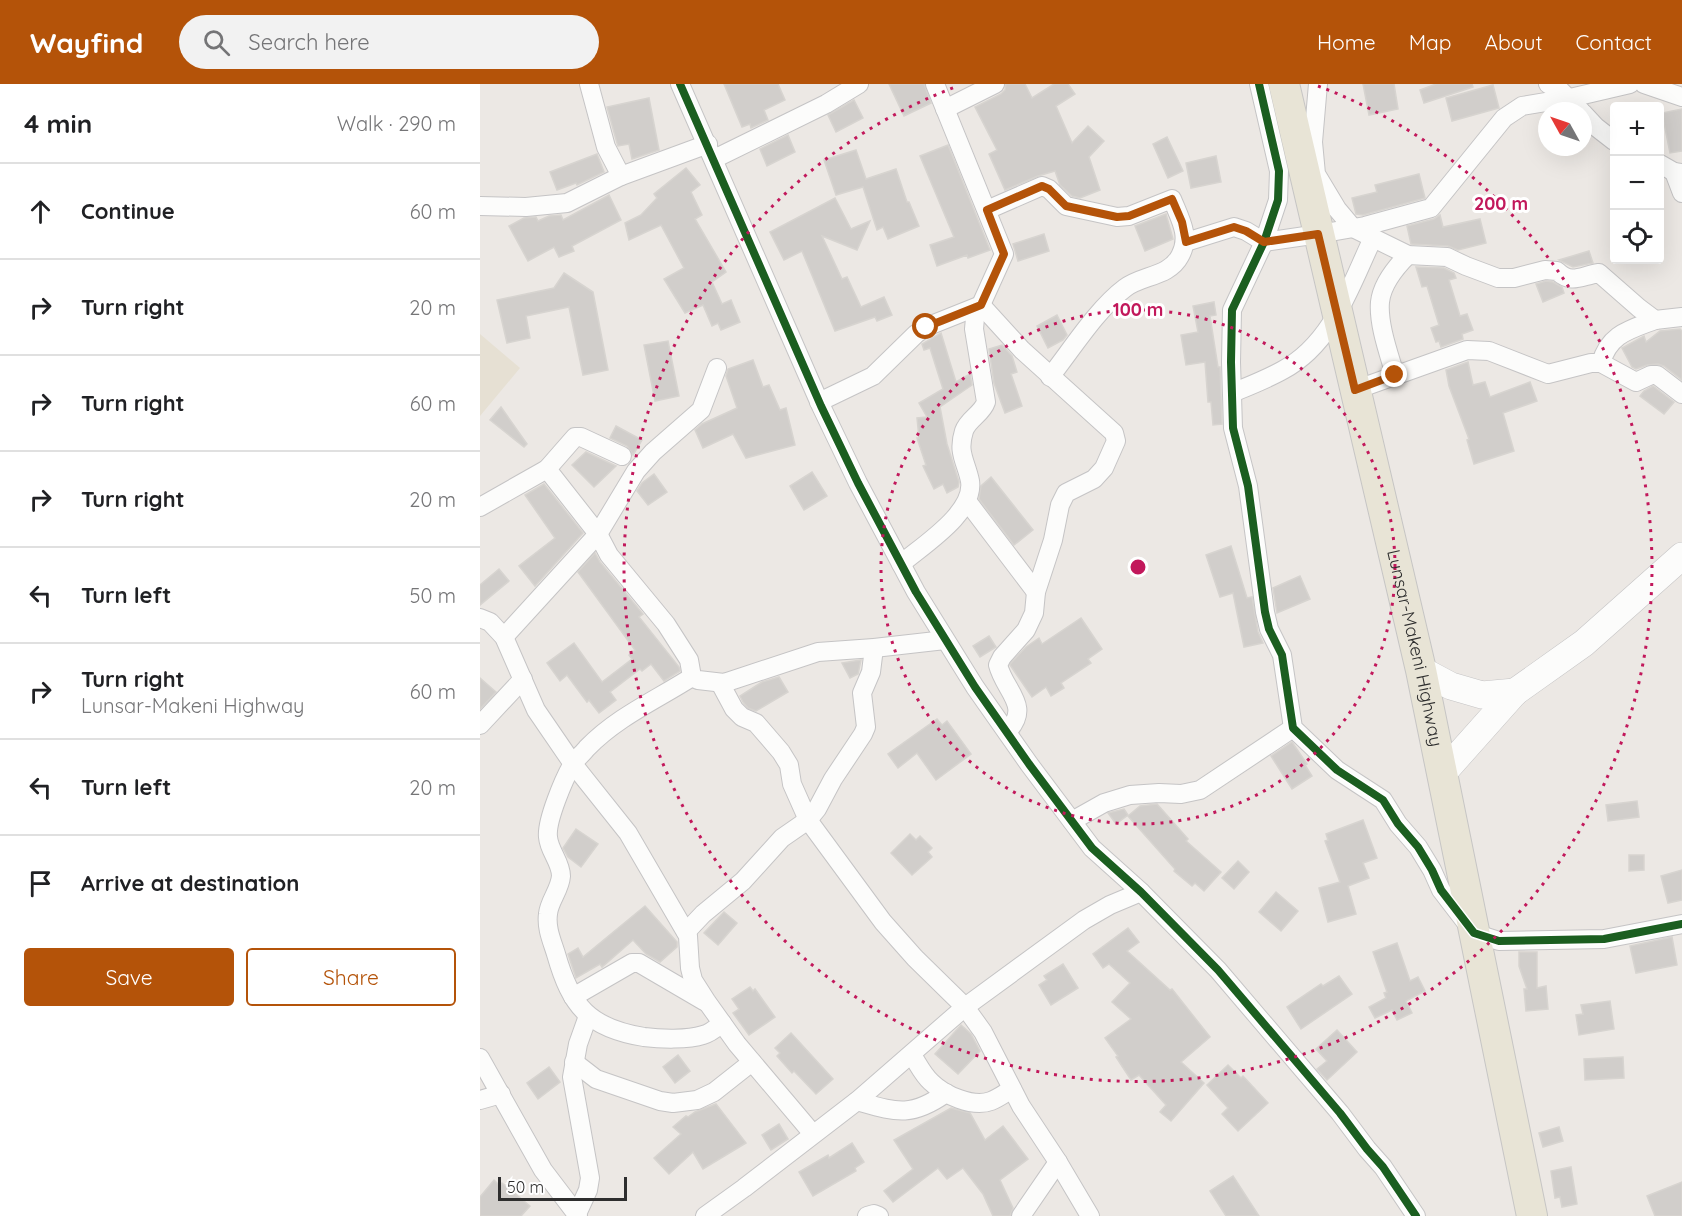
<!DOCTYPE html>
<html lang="en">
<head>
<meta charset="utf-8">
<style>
  :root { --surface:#fff; --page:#f2f2f2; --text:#202124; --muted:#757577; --line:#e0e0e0; --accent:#b45309 }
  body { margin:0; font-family:Quicksand,sans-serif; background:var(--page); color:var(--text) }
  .controls { position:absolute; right:18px; top:18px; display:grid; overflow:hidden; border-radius:6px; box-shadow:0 6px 24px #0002 }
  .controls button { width:54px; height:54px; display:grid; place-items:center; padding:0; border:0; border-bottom:2px solid var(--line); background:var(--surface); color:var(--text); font:30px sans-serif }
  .compass { position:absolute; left:1058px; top:18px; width:54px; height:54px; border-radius:50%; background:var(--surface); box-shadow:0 6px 24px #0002; rotate:310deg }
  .scale { position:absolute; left:18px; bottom:15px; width:129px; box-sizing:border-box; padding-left:6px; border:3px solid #2e2e2e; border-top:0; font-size:16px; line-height:21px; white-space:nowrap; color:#2e2e2e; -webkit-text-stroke:4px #fff; paint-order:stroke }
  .stop { position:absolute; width:18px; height:18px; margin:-14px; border:4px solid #b45309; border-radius:50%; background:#fff }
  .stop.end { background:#b45309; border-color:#fff; box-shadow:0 2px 6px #0008 }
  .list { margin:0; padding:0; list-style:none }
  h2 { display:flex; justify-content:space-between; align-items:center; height:78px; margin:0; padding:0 24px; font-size:26px }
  h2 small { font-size:20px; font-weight:400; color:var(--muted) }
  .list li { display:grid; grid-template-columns:39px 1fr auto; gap:18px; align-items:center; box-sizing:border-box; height:96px; padding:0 24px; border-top:2px solid var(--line) }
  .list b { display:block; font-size:22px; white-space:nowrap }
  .list p { margin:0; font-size:20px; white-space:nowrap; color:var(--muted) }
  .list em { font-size:20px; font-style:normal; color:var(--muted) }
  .actions { display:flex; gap:12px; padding:18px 24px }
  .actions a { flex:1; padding:14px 0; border:2px solid var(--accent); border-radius:6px; text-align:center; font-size:21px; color:var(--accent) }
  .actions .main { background:var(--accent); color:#fff }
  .icon { flex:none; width:33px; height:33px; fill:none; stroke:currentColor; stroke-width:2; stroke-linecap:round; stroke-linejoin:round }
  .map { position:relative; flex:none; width:1202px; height:1132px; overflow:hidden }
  header { display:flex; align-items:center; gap:36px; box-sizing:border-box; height:84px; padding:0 30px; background:var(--accent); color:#fff }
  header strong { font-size:28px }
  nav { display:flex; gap:33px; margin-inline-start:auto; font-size:21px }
  .search { width:420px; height:54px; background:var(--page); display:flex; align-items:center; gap:15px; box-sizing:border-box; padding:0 21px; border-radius:33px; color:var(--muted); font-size:22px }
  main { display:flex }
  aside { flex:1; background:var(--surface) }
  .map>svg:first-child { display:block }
  .education { fill:#e6e0d3 }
  .building { fill:#d1cecb; stroke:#d7d4d0; stroke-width:1.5 }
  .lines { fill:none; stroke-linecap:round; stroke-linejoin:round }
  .street-casing { stroke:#c5c4c5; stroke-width:20 }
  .secondary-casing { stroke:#c5c4c5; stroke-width:28 }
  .primary-casing { stroke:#c6c5c4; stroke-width:32 }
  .street { stroke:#fcfcfb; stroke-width:18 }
  .secondary { stroke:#fcfcfb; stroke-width:27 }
  .primary { stroke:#e8e4d6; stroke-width:30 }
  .cycleway-casing { stroke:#fff; stroke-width:11 }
  .cycleway { stroke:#1b5e20; stroke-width:8 }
  .route { stroke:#b45309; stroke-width:8 }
  .ring { fill:none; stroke:#c2185b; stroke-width:3; stroke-dasharray:3 6 }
  .labels { text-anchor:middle; stroke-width:6; stroke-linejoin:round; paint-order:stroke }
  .street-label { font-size:18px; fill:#2e2e2e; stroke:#fff }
  .centre { fill:#c2185b; stroke:#fff; stroke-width:3 }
  .ring-label { font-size:18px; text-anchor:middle; font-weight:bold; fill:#c2185b; stroke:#fff; stroke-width:6; stroke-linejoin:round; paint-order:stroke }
</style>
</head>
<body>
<header>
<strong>Wayfind</strong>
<div class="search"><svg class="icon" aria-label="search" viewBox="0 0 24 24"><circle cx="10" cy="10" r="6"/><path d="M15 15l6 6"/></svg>Search here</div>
<nav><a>Home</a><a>Map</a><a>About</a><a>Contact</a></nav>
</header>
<main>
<aside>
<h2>4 min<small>Walk · 290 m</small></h2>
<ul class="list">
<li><svg class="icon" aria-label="ahead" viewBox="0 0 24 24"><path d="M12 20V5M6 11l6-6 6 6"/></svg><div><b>Continue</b></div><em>60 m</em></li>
<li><svg class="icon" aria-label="right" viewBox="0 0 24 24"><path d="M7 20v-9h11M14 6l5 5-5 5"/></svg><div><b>Turn right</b></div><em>20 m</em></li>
<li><svg class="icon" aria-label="right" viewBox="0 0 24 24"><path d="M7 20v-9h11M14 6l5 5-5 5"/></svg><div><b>Turn right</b></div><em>60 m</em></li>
<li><svg class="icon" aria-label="right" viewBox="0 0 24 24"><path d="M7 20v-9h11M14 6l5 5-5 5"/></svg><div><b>Turn right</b></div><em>20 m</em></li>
<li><svg class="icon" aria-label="left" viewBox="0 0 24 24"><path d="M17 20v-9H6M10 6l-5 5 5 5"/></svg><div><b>Turn left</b></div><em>50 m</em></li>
<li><svg class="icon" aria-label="right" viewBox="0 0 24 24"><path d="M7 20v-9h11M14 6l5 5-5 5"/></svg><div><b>Turn right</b><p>Lunsar-Makeni Highway</p></div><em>60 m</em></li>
<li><svg class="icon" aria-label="left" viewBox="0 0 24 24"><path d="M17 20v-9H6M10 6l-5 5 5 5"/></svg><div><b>Turn left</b></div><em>20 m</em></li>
<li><svg class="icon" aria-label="arrive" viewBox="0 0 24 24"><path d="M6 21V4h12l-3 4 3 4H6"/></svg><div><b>Arrive at destination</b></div></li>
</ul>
<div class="actions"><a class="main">Save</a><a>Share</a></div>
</aside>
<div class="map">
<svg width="1202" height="1132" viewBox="0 0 1202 1132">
  <rect width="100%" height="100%" fill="#ece8e4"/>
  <path class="education" d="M0 250 40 284 0 332Z"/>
  <g class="building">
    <path d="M244 0H298L305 16 284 26 288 36 271 44 270 40 262 43Z"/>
    <path d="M409 0H444L451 19 424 32Z"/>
    <path d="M526 0H545L552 14 574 0H588L595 10 576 22 592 59 608 42 624 57 609 73 620 106 600 114 592 112 580 101 575 87 558 92 525 106 509 70 517 66 495 23 521 10 525 6Z"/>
    <path d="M883 0H914L918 25 889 31Z"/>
    <path d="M956 0H992L993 3 944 19 940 6Z"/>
    <path d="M1013 1 1019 24 972 37 966 14Z"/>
    <path d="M169 14 179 66 152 75 149 60 138 62 137 59 127 23Z"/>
    <path d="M374 16 383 34 356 48 348 31Z"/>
    <path d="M1202 25V67L1190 69 1182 29Z"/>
    <path d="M308 51 315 68 287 82 280 65Z"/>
    <path d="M687 53 703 87 688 94 673 60Z"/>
    <path d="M468 61 510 166 488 174 487 171 457 182 450 161 474 153 440 72Z"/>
    <path d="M376 66 386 95 416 85 427 118H429L439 142 408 155 403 143 397 146 383 103 356 111 344 76Z"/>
    <path d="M117 70 124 88 97 101 96 99 77 106 70 88Z"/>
    <path d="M736 72 741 98 711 104 706 79Z"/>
    <path d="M206 84 220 101 211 108 222 131 215 135 246 188 232 198 242 220 251 216 260 238 241 246 238 239 232 242 223 221 205 229 184 195 204 184 181 141 149 156 145 139 161 131 177 114 174 110Z"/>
    <path d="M939 90 945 114 883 131 876 130 872 114 897 108 895 101Z"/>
    <path d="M129 111 141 136 92 162 94 167 79 173 74 163 48 177 29 142 44 134 56 133 58 137 69 132 81 131 83 136Z"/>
    <path d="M355 114 371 145 390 137 377 166 342 152 362 195 367 193 381 223 404 213 412 231 397 237 395 233 355 247 322 167 304 176 290 148Z"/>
    <path d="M686 130 693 155 665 167 655 142Z"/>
    <path d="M960 131 963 143 1000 135 1006 159 978 166 968 162 931 160 927 142 954 135Z"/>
    <path d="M564 150 569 167 538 177 533 160Z"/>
    <path d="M1109 167 1113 179 1093 183 1079 176Z"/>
    <path d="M936 183 964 184 974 189 976 194 969 196 980 232 987 230 993 246 982 250 983 255 961 263 959 257 956 258 951 244 959 241 947 202 942 203Z"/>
    <path d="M84 189 113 208 128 286 103 291 89 223 46 232 50 254 27 259 17 216 74 204Z"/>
    <path d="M1066 197 1073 198 1082 203 1084 209 1063 218 1056 200Z"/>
    <path d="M734 218 736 231 730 232 738 283H740L742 340 733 341 731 318H728L725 278 706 281 701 251 718 248 713 222Z"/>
    <path d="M577 231 587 251 583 256 568 264 557 242Z"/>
    <path d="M1200 245 1202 247V296L1184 282 1178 280 1167 281 1156 285 1152 283 1142 264 1164 252 1166 258 1180 247Z"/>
    <path d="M461 249 476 298 490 290 492 301 460 323 467 360 479 398 478 403 467 409 463 400 454 405 443 382 446 381 437 354H439L437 334 447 333 439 319 463 305 450 264 444 266 442 260Z"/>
    <path d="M188 257 199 312 175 317 164 261Z"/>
    <path d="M522 261 532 272 537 288 531 290 542 322 525 329 514 299 509 265Z"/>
    <path d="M273 276 283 303 289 301 300 326 306 324 315 361 266 374 253 350 223 364 215 346 222 340 257 324 246 292 248 285Z"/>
    <path d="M988 278 993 301 1005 298 1010 313 1050 298 1057 317 1023 329 1034 367 994 380 987 356 989 355 969 302 966 286Z"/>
    <path d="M1173 302 1194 318 1184 330 1160 312 1164 307Z"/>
    <path d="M21 323 47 360 44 363 10 336Z"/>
    <path d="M136 342 162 356 153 371 147 362 130 354Z"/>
    <path d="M106 368 136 382 114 403 92 381Z"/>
    <path d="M332 388 347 412 324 426 310 402Z"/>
    <path d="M174 390 187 408 168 421 157 407 162 399Z"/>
    <path d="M511 393 553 446 534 461 499 415 501 402Z"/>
    <path d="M64 400 103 449 55 502 39 482 75 454 45 411Z"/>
    <path d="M751 462 767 514 772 513 778 548 783 559 764 563 753 509 740 513 726 471Z"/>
    <path d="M115 469 120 478 163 530 159 533 199 583 200 587 184 597 171 580 162 587 160 585 130 608 136 616 119 629 109 616 107 618 87 591 80 597 67 579 94 559 122 598 152 575 149 571 155 566 98 488Z"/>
    <path d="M19 485 29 497 0 521V501Z"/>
    <path d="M820 492 830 515 797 529 793 504Z"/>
    <path d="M601 534 622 565 608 575 611 579 581 599 584 604 571 612 566 603 552 613 530 581 531 579 546 563 559 554 562 560Z"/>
    <path d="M509 552 516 563 500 573 493 562Z"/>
    <path d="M381 576 378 590 370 594 362 579Z"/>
    <path d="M299 593 308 608 276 627 268 624 263 618 260 612 282 598Z"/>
    <path d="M0 594 16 608 0 625Z"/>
    <path d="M457 635 462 641 467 637 491 670 456 696 437 669 418 684 408 670Z"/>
    <path d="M812 658 827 680 825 681 832 692 812 705 791 672Z"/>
    <path d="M1157 717 1159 733 1128 737 1126 721Z"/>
    <path d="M677 720 708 755 706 757 741 788 724 807 715 799 712 802 694 787 695 785 648 732 660 722Z"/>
    <path d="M644 725 648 731 636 740 628 729Z"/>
    <path d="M883 736 897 774 883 779 889 794 868 802 876 830 848 838 839 804 860 798 845 757 848 756 846 750Z"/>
    <path d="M96 745 118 760 101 783 88 773 83 764Z"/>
    <path d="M430 750 436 756 440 752 452 764 448 768 452 773 432 791 411 769Z"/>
    <path d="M1149 771H1164V786L1149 787Z"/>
    <path d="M758 777 769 788 754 805 742 794Z"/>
    <path d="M1202 786V816L1188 819 1181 792Z"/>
    <path d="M796 808 818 827 801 847 779 828Z"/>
    <path d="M165 822 197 858V863L180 878 166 870 153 856 122 883 120 880 96 894 88 870 98 864 103 873Z"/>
    <path d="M244 828 257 839 238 861 224 849Z"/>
    <path d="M648 844 659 858 647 867 690 906 692 905 730 953 701 978 724 999 691 1037 680 1028 686 1021 659 991 651 996 636 973 638 972 625 954 651 935 632 918 650 899 629 880 623 884 613 870Z"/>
    <path d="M1192 853 1197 881 1156 889 1150 862Z"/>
    <path d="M917 859 930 897 938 893 945 907 926 917 932 929 917 936 912 926 895 934 889 923 906 914 904 909 907 908 893 868Z"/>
    <path d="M1039 868H1057V904L1066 902 1068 925 1046 927 1044 905H1047L1039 882Z"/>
    <path d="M583 880 598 904 571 921 559 901 567 896 564 892Z"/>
    <path d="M859 892 872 910 821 945 807 923 841 900 843 902Z"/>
    <path d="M270 903 273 907 275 905 295 933 269 951 253 929 259 925 252 915Z"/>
    <path d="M1130 917 1134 945 1099 951 1096 931 1103 930 1101 921Z"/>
    <path d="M481 941 491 950 500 967 478 990 455 970Z"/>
    <path d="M857 946 877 968 847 996 837 985 847 977 836 965Z"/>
    <path d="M311 949 353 995 336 1010 314 987 312 989 297 972 300 969 295 964Z"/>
    <path d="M198 971 210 987 195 999 183 983Z"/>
    <path d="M1143 973 1144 994 1105 996 1104 975Z"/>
    <path d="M748 981 761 994 763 992 788 1019 758 1047 742 1030 748 1024 727 1001Z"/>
    <path d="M69 983 80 998 58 1015 47 999Z"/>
    <path d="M236 1020 266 1059 223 1085 213 1068 189 1090 174 1074 201 1050 193 1043 206 1032 208 1033 215 1028Z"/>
    <path d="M471 1024 490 1029 505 1056 523 1042 548 1075 520 1096 533 1124 530 1132H513L503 1110 483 1084 467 1095 458 1084 413 1118 404 1107 433 1085 414 1056Z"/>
    <path d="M299 1040 308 1055 291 1066 282 1051Z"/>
    <path d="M1079 1043 1083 1057 1063 1063 1059 1049Z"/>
    <path d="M372 1059 384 1078 375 1084 376 1087 333 1112 319 1088 348 1071 349 1074Z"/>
    <path d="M1091 1083 1097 1120 1082 1123 1080 1113 1075 1114 1071 1087Z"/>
    <path d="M753 1092 779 1132H746L730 1107Z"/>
    <path d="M14 1096 20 1102 22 1099 50 1122 41 1132H0V1113Z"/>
    <path d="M1202 1098V1132H1175L1167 1112Z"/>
  </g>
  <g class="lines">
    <defs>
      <g id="street">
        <path d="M109 0 126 63 141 92"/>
        <path d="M200 0 341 322 378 399 436 508 495 603 549 680 612 764 661 808 738 886 860 1029 887 1065 903 1083 936 1132"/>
        <path d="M779 0 799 87 798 116 784 158 752 226 751 278 753 344 768 402 785 528 789 545 802 571 813 644 857 686 903 716 918 740 938 763 952 786 961 806 994 849 1019 857 1124 855 1202 840"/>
        <path d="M838 0 833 58 836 90 857 125 873 144 928 171 967 173 986 182 1018 194H1034L1065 186 1077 187C1092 201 1100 192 1119 189L1159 224 1175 236 1202 233"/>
        <path d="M1068 0 1081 7 1101 27"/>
        <path d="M1164 0 1202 13"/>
        <path d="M465 25 515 0"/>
        <path d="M1103 29 1116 43 1134 57"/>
        <path d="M234 75 346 20 379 0"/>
        <path d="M1180 80 1194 88 1202 89"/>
        <path d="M1194 88 1202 109"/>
        <path d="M0 122 46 123 87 119 141 92 228 60"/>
        <path d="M507 126 562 102 569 105 586 122 637 133 649 132 692 115C700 135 711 152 700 172 689 193 662 191 645 204 617 225 592 265 570 293"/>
        <path d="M706 158 754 143 766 147 784 158 839 150 885 142 951 124 1024 34 1042 22 1090 14 1150 0"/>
        <path d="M1121 279C1129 250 1149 246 1175 236"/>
        <path d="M915 291C909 270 898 240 900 218 902 200 916 183 928 171"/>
        <path d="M875 306 987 266 1009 267 1068 290 1111 279H1121L1156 298 1171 291H1177L1202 310"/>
        <path d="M752 309C769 302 787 295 803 286 853 259 870 202 893 154"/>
        <path d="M339 318 393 292 436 250 446 243 501 221 542 266 634 349 636 357 624 384 614 395 586 409 580 421 573 456 556 508 554 529 546 546 522 573 518 581C525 608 552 622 527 648"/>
        <path d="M67 385 95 353H101L142 372"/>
        <path d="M487 417 556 508"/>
        <path d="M0 423 67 385 118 450 129 471 186 540 209 576 212 593 218 596 244 599 338 568 394 564 465 556"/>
        <path d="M421 480C443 461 495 429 490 397 486 377 477 369 484 347 488 335 502 330 506 318L494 245 495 234 524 170 455 0"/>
        <path d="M0 534 10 538 24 553 56 626 93 680 148 749 208 852 210 884 213 896 227 918 257 960 333 1050"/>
        <path d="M24 553 118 450 156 387 173 368 221 326 237 284"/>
        <path d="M212 593C176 616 137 633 107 664 103 669 96 675 92 681 84 695 66 737 68 753 69 767 81 778 81 792 80 806 69 817 68 830 66 844 72 857 76 870 91 923 109 944 164 953 180 955 208 956 223 951 231 949 236 944 242 939"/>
        <path d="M240 599 254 625 262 633 276 639 301 668 309 681 312 700 328 736 403 838 435 874 485 923 503 948 541 1022 578 1078 610 1132"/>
        <path d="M0 641 43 595"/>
        <path d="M592 737 624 719 650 711 679 709 701 710 720 706 813 644"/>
        <path d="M206 848 223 830 263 797 302 754 328 736 337 725 353 695 383 650 386 643 382 609 391 588 394 564"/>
        <path d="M93 913 152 879H159L224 917"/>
        <path d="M432 971C438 980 443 991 451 998 464 1011 493 1024 511 1017 519 1014 525 1009 532 1005"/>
        <path d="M0 974 63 1086 98 1132"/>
        <path d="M94 978 116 995 180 1017 193 1019 217 1016 234 1008 272 978"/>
        <path d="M0 1016 21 1010"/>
        <path d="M377 1017C416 1028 431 1034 466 1009"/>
        <path d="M97 1130 108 1106 110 1094 92 993 98 960 108 932"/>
        <path d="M225 1132 264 1104 377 1017 485 923 604 836 630 821 661 808"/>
        <path d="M387 1132 394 1130 399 1132"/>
        <path d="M541 1132 578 1078"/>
      </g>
      <g id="secondary">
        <path d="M941 586 971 602 1002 611 1035 608"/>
        <path d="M962 690 1035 608 1104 559 1202 472"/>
      </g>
      <g id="primary">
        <path id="s1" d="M804 0 941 586 1052 1132"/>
      </g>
    </defs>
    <use href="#street" class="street-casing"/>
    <use href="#secondary" class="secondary-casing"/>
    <use href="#primary" class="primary-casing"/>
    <use href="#street" class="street"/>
    <use href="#secondary" class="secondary"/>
    <use href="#primary" class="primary"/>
    <defs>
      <g id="cycleway">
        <path d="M200 0 341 322 378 399 436 508 495 603 549 680 612 764 661 808 738 886 860 1029 887 1065 903 1083 936 1132"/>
        <path d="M779 0 799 87 798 116 784 158 752 226 751 278 753 344 768 402 785 528 789 545 802 571 813 644 857 686 903 716 918 740 938 763 952 786 961 806 994 849 1019 857 1124 855 1202 840"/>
      </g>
    </defs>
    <use href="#cycleway" class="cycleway-casing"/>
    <use href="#cycleway" class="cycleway"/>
  </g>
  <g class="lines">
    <path class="route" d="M446 243 501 221 524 170 507 126 562 102 569 105 586 122 637 133 649 132 692 115 702 138 706 158 754 143 766 147 784 158 838 150 875 306 915 291"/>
  </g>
  <g class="ring">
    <circle cx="658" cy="483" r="257"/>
    <path d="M838 2A514 514 0 1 1 478 2"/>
  </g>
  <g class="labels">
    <g class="street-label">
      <text dy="6" stroke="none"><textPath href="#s1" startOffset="579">Lunsar-Makeni Highway</textPath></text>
    </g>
  </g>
  <circle cx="658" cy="483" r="9" class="centre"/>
  <g class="ring-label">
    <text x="1021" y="126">200 m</text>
    <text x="658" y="232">100 m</text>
  </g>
</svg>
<div class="controls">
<button>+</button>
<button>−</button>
<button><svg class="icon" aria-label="locate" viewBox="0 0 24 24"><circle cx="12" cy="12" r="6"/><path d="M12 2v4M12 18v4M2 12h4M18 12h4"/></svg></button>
</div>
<svg class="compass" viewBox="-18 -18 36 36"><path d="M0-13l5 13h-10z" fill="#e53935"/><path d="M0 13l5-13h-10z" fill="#757577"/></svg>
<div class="scale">50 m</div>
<div class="stop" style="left:446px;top:243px"></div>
<div class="stop end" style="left:915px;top:291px"></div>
</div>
</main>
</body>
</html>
